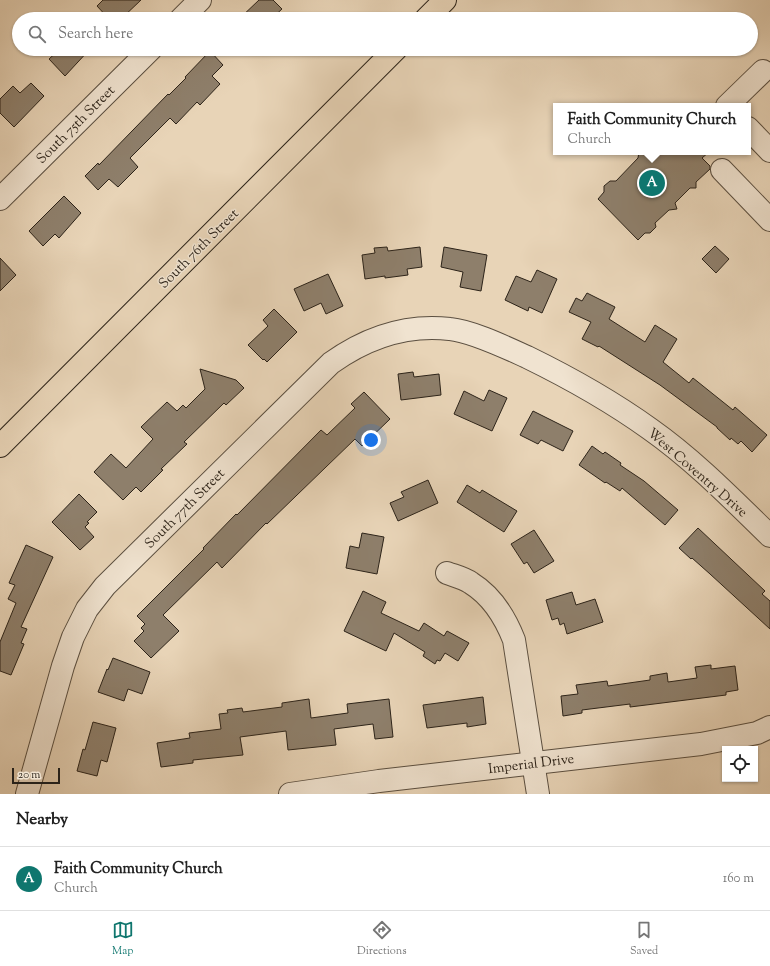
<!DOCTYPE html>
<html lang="en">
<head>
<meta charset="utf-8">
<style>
  :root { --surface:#fff; --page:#f2f2f2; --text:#222; --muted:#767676; --line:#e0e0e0; --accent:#0f766e }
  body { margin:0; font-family:"Sorts Mill Goudy",serif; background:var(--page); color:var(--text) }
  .controls { position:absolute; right:12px; bottom:12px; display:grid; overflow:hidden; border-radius:0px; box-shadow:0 1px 3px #0004 }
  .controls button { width:36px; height:36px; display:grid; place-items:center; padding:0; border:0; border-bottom:1px solid var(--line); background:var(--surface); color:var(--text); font:20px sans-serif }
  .scale { position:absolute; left:12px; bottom:10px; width:48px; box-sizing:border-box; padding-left:4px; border:2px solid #2c2319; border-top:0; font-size:11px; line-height:14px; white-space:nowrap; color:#2c2319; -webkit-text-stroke:3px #f0e3d0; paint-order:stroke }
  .you { position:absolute; left:371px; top:440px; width:14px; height:14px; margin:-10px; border:3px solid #fff; border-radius:50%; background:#1a73e8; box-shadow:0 0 0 6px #1a73e833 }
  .badge { display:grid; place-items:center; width:26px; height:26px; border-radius:50%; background:var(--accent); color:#fff; font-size:13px; font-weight:700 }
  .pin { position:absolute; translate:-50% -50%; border:2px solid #fff; box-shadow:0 1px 4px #0006 }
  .popup { position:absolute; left:553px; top:103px; width:198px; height:52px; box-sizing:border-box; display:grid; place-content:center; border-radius:0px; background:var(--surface); filter:drop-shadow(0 1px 3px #0005); font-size:13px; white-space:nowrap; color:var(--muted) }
  .popup b { font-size:15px; color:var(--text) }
  .popup::after { content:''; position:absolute; left:50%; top:100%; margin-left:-8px; border:8px solid transparent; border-top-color:var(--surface) }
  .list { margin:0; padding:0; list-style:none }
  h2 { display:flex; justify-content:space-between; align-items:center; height:52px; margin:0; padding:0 16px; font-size:17px }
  h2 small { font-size:13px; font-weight:400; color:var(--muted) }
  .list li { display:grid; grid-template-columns:26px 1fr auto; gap:12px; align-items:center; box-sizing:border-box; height:64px; padding:0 16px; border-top:1px solid var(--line) }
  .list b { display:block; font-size:15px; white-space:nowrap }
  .list p { margin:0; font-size:13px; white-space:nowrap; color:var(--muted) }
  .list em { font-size:13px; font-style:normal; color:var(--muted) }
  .icon { flex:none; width:22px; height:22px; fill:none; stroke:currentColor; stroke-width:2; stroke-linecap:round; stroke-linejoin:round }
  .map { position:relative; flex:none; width:770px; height:794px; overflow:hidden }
  .search { position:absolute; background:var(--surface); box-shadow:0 1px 3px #0004; left:12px; right:12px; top:12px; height:44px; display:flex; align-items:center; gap:10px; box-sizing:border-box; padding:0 14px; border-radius:22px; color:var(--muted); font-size:15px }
  .sheet { height:116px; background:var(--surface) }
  nav { display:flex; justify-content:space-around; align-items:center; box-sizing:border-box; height:56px; border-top:1px solid var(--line); background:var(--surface); font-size:11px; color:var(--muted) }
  nav a { display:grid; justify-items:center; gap:2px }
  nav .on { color:var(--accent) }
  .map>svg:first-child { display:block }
  .building { fill:#8e7f6b; stroke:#2c2319 }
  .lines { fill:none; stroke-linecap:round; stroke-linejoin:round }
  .minor-casing { stroke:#5b4f40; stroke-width:24 }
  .major-casing { stroke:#2c2319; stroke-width:24 }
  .minor { stroke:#f0e3d0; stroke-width:22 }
  .major { stroke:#e8d4b7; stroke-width:22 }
  .labels { text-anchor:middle; stroke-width:3; stroke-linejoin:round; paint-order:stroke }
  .street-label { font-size:14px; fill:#2c2319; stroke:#f0e3d0 }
</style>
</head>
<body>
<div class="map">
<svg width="770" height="794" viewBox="0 0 770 794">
  <rect width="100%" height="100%" fill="#e8d4b7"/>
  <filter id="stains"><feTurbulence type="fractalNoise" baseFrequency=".005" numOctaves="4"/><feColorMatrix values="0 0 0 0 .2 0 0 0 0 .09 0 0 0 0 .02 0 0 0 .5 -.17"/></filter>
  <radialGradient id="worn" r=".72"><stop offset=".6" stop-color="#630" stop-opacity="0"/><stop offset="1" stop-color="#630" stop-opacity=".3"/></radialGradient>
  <g class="building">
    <path d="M103 0H141L121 19H109L97 6Z"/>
    <path d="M259 0H273L282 9 271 19H239Z"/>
    <path d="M60 49H90L65 76 49 59Z"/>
    <path d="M210 51 223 65 212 76 220 84 200 105 197 102 176 124 170 118 130 158 138 167 118 187 109 179 98 190 85 176 98 163 99 165 168 94 169 95 186 78 185 77Z"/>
    <path d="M31 83 44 96 14 127 0 113V99L13 86 20 93Z"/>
    <path d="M639 152H709L702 158 710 166V169L696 182V188H690L675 203 677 209 669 210 655 223 656 227 650 233H645L638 240 598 199 604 192V186L610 181H616L638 158Z"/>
    <path d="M64 196 81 213 59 238 55 234 43 246 29 231Z"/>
    <path d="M715 246 729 259 716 273 702 259Z"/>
    <path d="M387 247 388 251 420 247 422 267 407 269 408 275 385 278V276L365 279 362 255 375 253 374 248Z"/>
    <path d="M444 247 487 255 481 291 460 287 463 272 441 267Z"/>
    <path d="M0 258 16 275 0 291Z"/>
    <path d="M537 270 557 279 542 313 529 307 528 311 505 300 516 276 531 282Z"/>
    <path d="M328 274 343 306 326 314 321 303 304 311 294 289Z"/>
    <path d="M587 293 615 307 609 319 645 342 655 325 677 339 663 362 689 383 693 378 733 410 735 407 767 435 752 452 741 441 738 444 731 438 730 440 717 428V427L660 385 599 346 598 347 582 339 591 322 569 312 576 298 582 301Z"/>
    <path d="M274 309 297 332 267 362 264 359 263 360 248 345 268 326 263 320Z"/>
    <path d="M200 369 236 380 244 388 226 405 224 403 184 442 187 444 161 469 163 470 141 492 136 487 123 500 94 472 111 454 126 468 153 439 141 427 167 402 177 411 183 405 186 408 205 389Z"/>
    <path d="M413 372 414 377 439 374 441 395 401 400 398 374Z"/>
    <path d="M489 390 507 398 492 431 454 414 464 391 484 401Z"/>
    <path d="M364 392 390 419 362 446 355 439 267 524 266 523 222 568 217 562 163 615 179 631 151 658 134 641 144 631 141 628 145 624 137 616 204 549 203 548 236 514 237 515 321 430 327 435 355 408 351 404Z"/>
    <path d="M533 411 573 431 563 451 541 440 538 444 520 435Z"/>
    <path d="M592 446 603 454 605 452 621 463 620 465 644 481 678 510 665 525 622 488 620 491 606 482 605 483 579 465Z"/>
    <path d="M428 480 438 503 398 521 390 503 404 497 401 492Z"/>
    <path d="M467 485 480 493 482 490 517 511 504 532 457 502Z"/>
    <path d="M79 494 97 512 87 522 89 523 85 527 94 537 80 550 52 522Z"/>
    <path d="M698 528 765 591 762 594 770 601V629L710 574 692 558 691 559 679 548Z"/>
    <path d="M534 530 554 561 534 573 527 562 524 564 511 544Z"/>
    <path d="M362 533 384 537 377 574 346 568 350 546 359 548Z"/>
    <path d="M26 545 53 557 21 627 27 629 21 643 24 644 11 675 0 671V642L16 603 8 599 15 585 9 583Z"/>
    <path d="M363 591 386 602 381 613 419 631 424 623 444 636 447 631 469 643 458 661 445 653 440 661 437 660 435 664 423 656 425 652 394 633 386 651 344 631Z"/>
    <path d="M572 592 576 605 595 599 603 622 567 634 564 623 560 625 558 618 552 620 546 600Z"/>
    <path d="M113 658 150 672 142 694 128 689 124 701 98 692 107 669 108 670Z"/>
    <path d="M711 665V669L735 666 738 690 726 692V695L630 707V704L582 710V713L563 716 561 696 578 694 576 685 607 681 608 686 650 680V676L667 673 668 682 697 678 695 667Z"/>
    <path d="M483 697 486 724 467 727V723L427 728 423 705Z"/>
    <path d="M309 699 311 718 348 713 347 704 389 699 393 737 375 739 373 724 334 729 336 745 288 750 286 731 240 737 243 755 193 760V763L161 767 157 743 190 738 189 733 221 729 219 714 228 713 227 710 242 708 243 712 282 707V703Z"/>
    <path d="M93 722 116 728 107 762 101 760 97 776 77 771 83 749 85 750Z"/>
  </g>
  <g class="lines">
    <defs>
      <g id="minor">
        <path d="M181 19 200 0"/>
        <path d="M727 106 763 71"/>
        <path d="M748 128 770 151"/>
        <path d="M722 170 770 220"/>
        <path d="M0 199 151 49"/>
        <path d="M447 573C455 576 464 578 471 583 492 596 505 617 514 640L538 794"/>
        <path d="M27 794 63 666 73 637 87 609 105 586 331 363C366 338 407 324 450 329 472 331 507 348 527 357 570 378 611 401 650 429 694 460 732 499 770 536"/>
        <path d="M290 794 379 781 701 744 757 733 770 727"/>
      </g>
      <g id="major">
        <path d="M426 19 445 0"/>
        <path d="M0 446 396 49"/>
      </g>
    </defs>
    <use href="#minor" class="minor-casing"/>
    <use href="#major" class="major-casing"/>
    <use href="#minor" class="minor"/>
    <use href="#major" class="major"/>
  </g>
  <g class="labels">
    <g class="street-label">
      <text transform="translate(75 124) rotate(-45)" y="5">South 75th Street</text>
      <text transform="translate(198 248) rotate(-45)" y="5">South 76th Street</text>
      <text transform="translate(698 472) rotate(41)" y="5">West Coventry Drive</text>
      <text transform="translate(184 508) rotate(-45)" y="5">South 77th Street</text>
      <text transform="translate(531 763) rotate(-7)" y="5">Imperial Drive</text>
    </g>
  </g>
  <rect width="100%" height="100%" filter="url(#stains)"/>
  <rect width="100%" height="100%" fill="url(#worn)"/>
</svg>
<div class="controls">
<button><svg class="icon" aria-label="locate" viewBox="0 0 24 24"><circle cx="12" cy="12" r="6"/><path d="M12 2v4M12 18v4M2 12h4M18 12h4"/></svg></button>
</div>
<div class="scale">20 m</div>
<div class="you"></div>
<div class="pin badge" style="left:652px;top:183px">A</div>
<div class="popup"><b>Faith Community Church</b>Church</div>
<div class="search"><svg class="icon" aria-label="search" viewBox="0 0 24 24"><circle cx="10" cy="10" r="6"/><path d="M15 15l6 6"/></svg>Search here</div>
</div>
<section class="sheet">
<h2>Nearby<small></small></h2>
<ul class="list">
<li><span class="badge">A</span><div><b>Faith Community Church</b><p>Church</p></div><em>160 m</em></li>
</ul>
</section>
<nav>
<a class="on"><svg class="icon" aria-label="map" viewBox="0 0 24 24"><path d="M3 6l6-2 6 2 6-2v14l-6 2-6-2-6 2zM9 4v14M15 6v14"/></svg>Map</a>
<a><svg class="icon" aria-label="directions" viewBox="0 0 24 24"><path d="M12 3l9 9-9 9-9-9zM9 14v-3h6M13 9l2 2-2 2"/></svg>Directions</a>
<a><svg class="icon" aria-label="saved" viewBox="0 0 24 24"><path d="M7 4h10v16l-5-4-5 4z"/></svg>Saved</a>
</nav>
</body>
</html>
